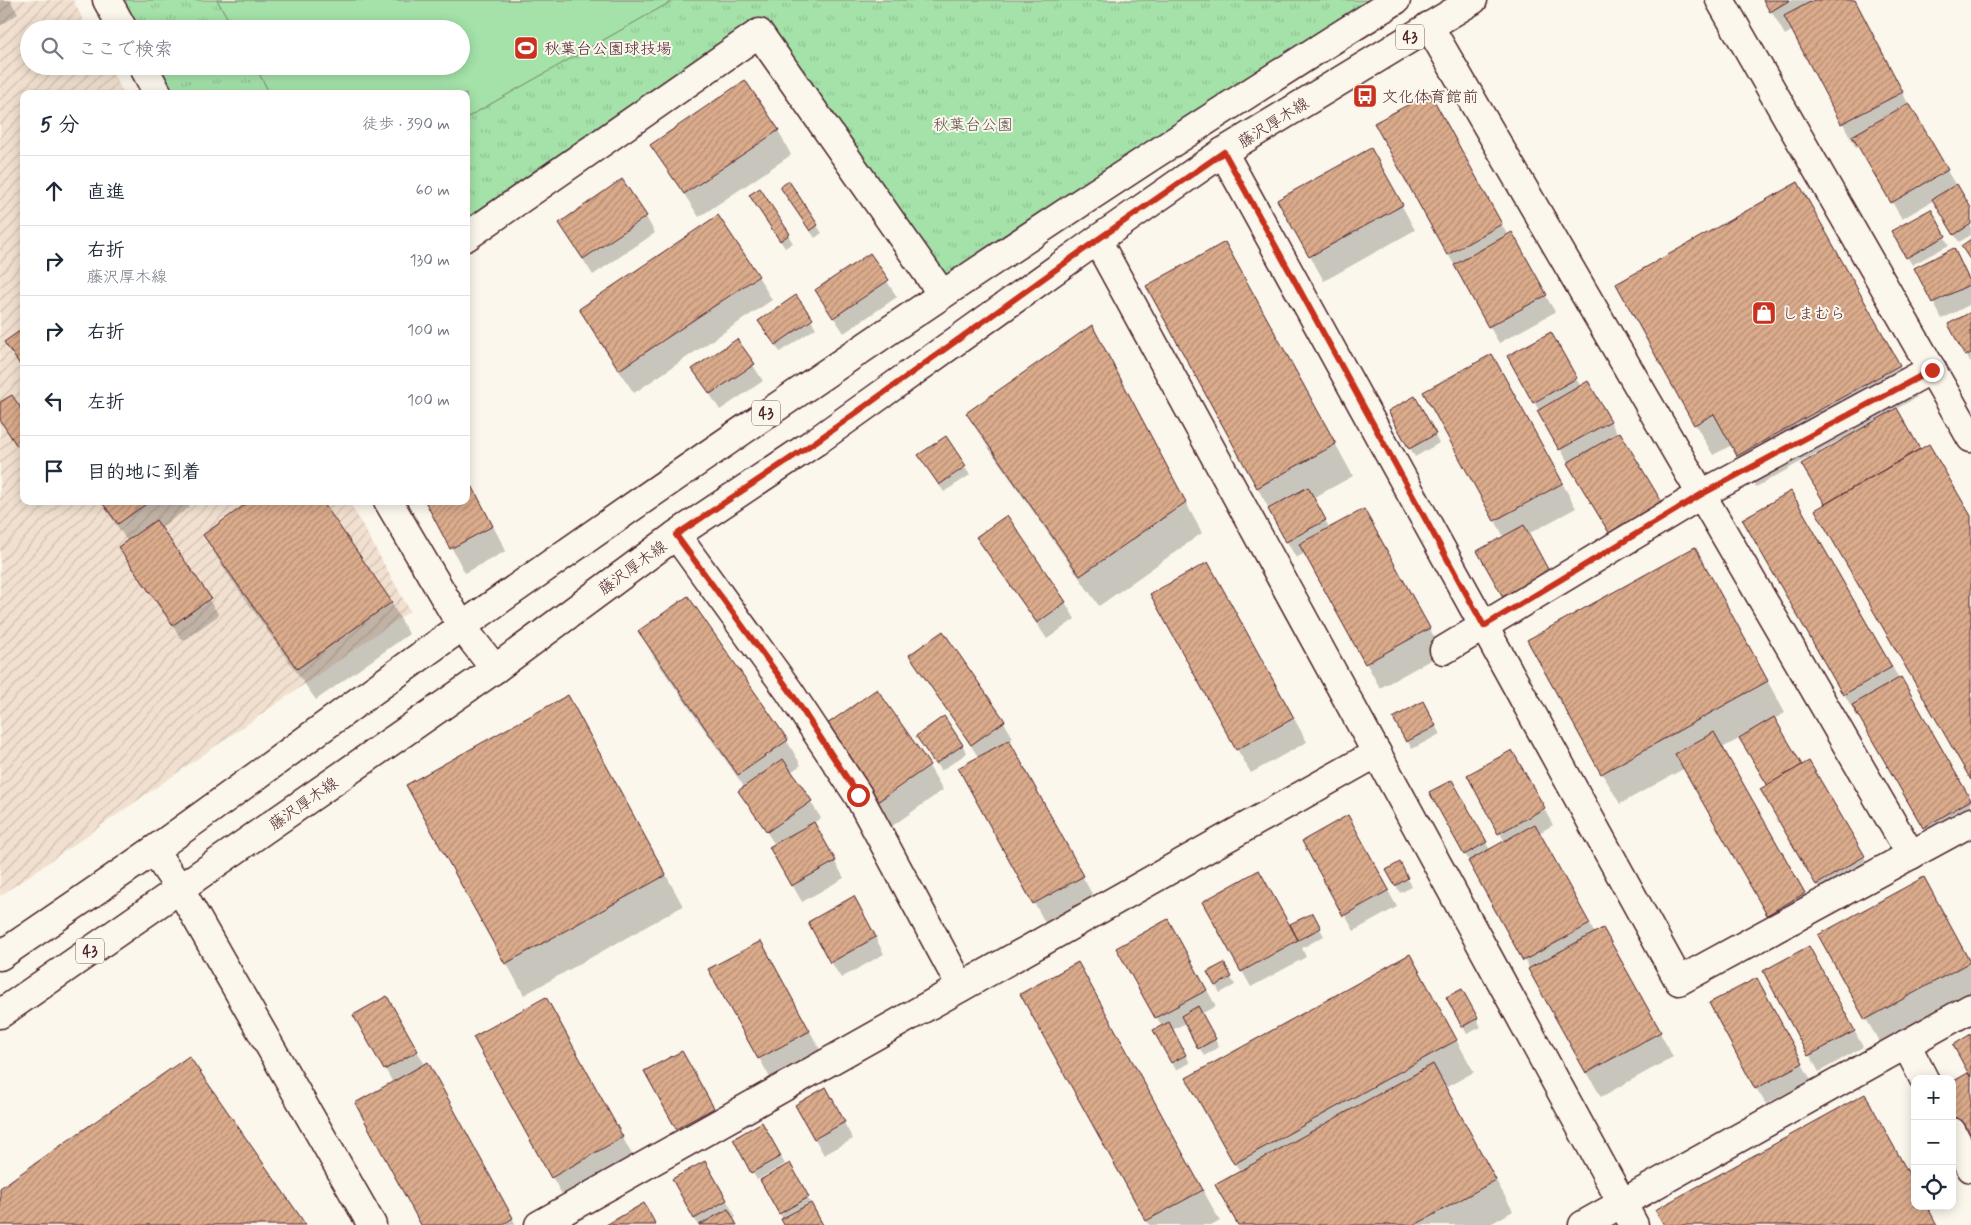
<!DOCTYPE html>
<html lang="ja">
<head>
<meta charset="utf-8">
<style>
  :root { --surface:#fff; --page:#f6f6f7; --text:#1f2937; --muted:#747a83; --line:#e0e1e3 }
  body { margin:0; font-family:Mynerve,"Klee One",sans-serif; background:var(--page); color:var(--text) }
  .controls { position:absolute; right:15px; bottom:15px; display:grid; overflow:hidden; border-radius:10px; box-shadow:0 2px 12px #0003 }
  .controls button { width:45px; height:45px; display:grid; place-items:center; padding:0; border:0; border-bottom:1px solid var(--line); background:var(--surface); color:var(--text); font:25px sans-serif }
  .stop { position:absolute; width:15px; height:15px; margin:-11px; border:4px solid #c8321e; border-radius:50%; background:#fff }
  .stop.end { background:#c8321e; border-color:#fff; box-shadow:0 1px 5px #0008 }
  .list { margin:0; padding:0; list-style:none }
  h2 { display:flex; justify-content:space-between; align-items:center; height:65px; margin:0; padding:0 20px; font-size:21px }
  h2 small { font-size:16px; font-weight:400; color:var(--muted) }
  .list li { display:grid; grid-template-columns:32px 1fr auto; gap:15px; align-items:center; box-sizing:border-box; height:70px; padding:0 20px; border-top:1px solid var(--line) }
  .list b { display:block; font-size:19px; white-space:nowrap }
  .list p { margin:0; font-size:16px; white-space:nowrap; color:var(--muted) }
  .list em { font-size:16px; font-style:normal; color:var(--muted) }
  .icon { flex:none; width:28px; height:28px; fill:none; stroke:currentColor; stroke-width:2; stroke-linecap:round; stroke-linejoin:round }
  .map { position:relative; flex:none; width:1971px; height:1225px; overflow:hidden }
  .search { position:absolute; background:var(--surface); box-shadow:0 2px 12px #0003; left:20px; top:20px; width:450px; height:55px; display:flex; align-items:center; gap:12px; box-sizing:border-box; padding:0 18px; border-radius:28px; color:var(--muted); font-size:19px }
  .panel { position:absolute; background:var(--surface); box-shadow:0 2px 12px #0003; left:20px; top:90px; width:450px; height:415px; border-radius:10px }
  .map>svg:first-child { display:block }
  .industrial { fill:url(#industrial-furrows) }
  .park { fill:url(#park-tufts); stroke:#77806a }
  .pitch { fill:#a4e2a9; stroke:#77806a }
  .shadow { fill:#0003 }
  .building { fill:url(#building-hatch); stroke:#4a1f2b }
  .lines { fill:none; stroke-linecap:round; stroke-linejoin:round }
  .street-casing { stroke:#4a1f2b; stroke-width:31 }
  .secondary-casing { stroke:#4a1f2b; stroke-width:31 }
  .primary-casing { stroke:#4a1f2b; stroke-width:31 }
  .street { stroke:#fbf7ec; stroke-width:28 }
  .secondary { stroke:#fbf7ec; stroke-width:28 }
  .primary { stroke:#fbf7ec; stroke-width:28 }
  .route { stroke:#c8321e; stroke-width:6 }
  .labels { text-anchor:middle; stroke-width:4; stroke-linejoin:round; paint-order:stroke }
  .shield { fill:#fbf7ec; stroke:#7f6065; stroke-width:1 }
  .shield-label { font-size:15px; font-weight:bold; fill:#4a1f2b }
  .poi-label { font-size:16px; fill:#4a1f2b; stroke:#fbf7ec; text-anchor:start }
  .street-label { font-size:16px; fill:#4a1f2b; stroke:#fbf7ec }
  .park-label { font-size:16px; fill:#60504a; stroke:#fbf7ec }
</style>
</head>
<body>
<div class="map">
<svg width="1971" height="1225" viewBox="0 0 1971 1225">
  <defs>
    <pattern id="industrial-furrows" width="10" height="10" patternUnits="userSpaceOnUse" patternTransform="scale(1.25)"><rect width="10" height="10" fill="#f1e0cf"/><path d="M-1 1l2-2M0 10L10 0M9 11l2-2" fill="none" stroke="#d0c0b2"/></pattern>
    <pattern id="park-tufts" width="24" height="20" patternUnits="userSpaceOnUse" patternTransform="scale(1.25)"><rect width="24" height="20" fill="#a4e2a9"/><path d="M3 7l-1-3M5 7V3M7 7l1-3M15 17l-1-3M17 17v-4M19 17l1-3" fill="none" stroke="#8fc192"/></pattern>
    <pattern id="building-hatch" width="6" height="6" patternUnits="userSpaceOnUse" patternTransform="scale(1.25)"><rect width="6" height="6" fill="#dbac8c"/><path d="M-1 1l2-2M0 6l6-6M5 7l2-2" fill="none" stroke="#b48b73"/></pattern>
  </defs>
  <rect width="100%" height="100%" fill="#fbf7ec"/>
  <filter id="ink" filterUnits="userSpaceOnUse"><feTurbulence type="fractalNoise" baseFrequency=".02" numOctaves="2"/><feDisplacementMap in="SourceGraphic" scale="10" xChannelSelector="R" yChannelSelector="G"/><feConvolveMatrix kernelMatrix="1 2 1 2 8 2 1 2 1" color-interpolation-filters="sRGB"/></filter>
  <g filter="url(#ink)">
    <path class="industrial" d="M0 0H73L88 29H29V66H109L124 94H24V501H349L410 611 0 896Z"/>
    <path class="park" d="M107 0H1396L942 294 759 33 466 237V94H158L143 66H461V29H123Z"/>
    <path class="pitch" d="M217 0H674L466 118V94H270L255 66H461V29H234Z"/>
    <g class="shadow">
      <path d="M0 0H10L18 14 0 26Z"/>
      <path d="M1765 0H1855L1915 117 1971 211V235L1959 242 1934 200 1902 219 1859 146 1856 148 1793 30 1785 35Z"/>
      <path d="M1444 118 1508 236 1511 234 1555 312 1499 343 1448 254Z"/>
      <path d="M778 130 791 155 699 217 652 145Z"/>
      <path d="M1384 173 1415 230 1324 281 1279 201Z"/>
      <path d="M788 182 822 233 815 238 786 195Z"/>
      <path d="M759 190 793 243 785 248 756 204Z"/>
      <path d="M1930 211 1949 245 1912 265 1893 232Z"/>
      <path d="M1816 215 1917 397 1896 409 1920 451 1971 518V777L1827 505 1803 464 1839 443 1838 441 1756 487 1732 445 1713 455 1695 424Z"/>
      <path d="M646 217 655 233 593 275 560 223Z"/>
      <path d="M1954 249 1971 282V304L1942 319 1916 268Z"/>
      <path d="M870 255 897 297 844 333 816 291Z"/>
      <path d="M1242 274 1353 476 1313 498 1330 529 1377 534 1443 653 1380 688 1305 553 1296 558 1147 287Z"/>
      <path d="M758 276 772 300 634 393 594 334 580 310Z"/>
      <path d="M796 297 816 328 780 352 764 329Z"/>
      <path d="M1971 313V363L1950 325Z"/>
      <path d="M1092 326 1202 533 1099 606 986 444 968 413Z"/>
      <path d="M24 330V373L6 342Z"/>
      <path d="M1551 334 1581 387 1588 383 1618 435 1570 466 1509 357Z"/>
      <path d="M737 340 763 381 720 410 694 369Z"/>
      <path d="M1505 380 1576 508 1528 534 1557 588 1513 613 1479 551 1504 537 1425 393Z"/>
      <path d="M1415 398 1439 443 1415 457 1390 412Z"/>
      <path d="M0 404 24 415V452L22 453 0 419Z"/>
      <path d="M946 438 970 475 944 492 924 463Z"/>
      <path d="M466 474 506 551 465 573 427 501H466Z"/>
      <path d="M1791 493 1971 802V832L1938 851 1861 717 1858 718 1744 520Z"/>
      <path d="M100 501H186L190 507 160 528 219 615 183 641 129 564 120 548 128 542Z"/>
      <path d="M204 535 391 602 409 634 316 700 222 566Z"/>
      <path d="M978 537 1065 602 1075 619 1047 639Z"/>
      <path d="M1712 580 1785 713 1774 719 1801 767 1809 762 1878 881 1831 909 1762 790 1769 786 1741 738 1722 748 1818 918 1782 939 1685 768 1620 804 1602 773Z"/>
      <path d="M1222 588 1307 742 1251 773 1237 749Z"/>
      <path d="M688 598 787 741 801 765 791 772 821 818 813 823 844 878 802 902 771 847 775 845 740 791 745 788 653 656 640 631Z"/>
      <path d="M911 655 1004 722 1013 738 1008 742 1096 901 1048 928 960 768 979 758Z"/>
      <path d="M877 691 929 766 943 790 888 829 836 754Z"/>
      <path d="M1422 703 1440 734 1412 749 1394 718Z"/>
      <path d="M585 728 683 906 524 995 408 786Z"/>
      <path d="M922 744 962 745 967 753 941 771Z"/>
      <path d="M1512 752 1553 825 1539 833 1595 934 1617 953 1673 1057 1601 1097 1431 793 1461 798 1490 850 1505 842 1468 776Z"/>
      <path d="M1357 833 1397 907 1354 931 1303 842Z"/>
      <path d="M1399 864 1412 887 1400 893 1388 870Z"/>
      <path d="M1937 903 1971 965V993L1880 1043 1866 1019Z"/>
      <path d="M863 914 884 954 841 978 831 962Z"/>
      <path d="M1312 914 1324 936 1302 948 1306 957 1251 987 1242 971 1295 931Z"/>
      <path d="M1177 937 1216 1006 1201 1014 1219 1047 1204 1056 1186 1023 1172 1030 1190 1063 1176 1070 1155 1031 1162 1027 1118 948Z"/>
      <path d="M1818 964 1863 1047 1819 1072 1764 972Z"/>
      <path d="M1224 965 1235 985 1220 993 1209 972Z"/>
      <path d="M774 966 823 1055 773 1083 710 970Z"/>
      <path d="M1427 987 1474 1072 1445 1088 1513 1211 1489 1225H1239L1240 1172 1188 1078Z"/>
      <path d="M1461 991 1481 1027 1467 1034 1448 998Z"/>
      <path d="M1022 994 1095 995 1220 1221 1213 1225H1149Z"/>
      <path d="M1765 996 1811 1080 1766 1104 1756 1088Z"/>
      <path d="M387 997 425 1065 441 1088 516 1225H423L393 1083 355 1015Z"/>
      <path d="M560 1022 636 1162 566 1201 552 1177Z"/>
      <path d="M691 1069 722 1125 686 1145 646 1072Z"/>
      <path d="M825 1089 853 1139 824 1155 796 1105Z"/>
      <path d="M762 1124 785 1164 757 1180 734 1139Z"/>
      <path d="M705 1162 736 1217 733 1219 736 1225H698L673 1180Z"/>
      <path d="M789 1165 812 1206 822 1225H786L762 1180Z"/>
    </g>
    <g class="building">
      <path d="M1763 0H1790L1770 12Z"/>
      <path d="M1814 0H1855L1903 92 1841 124 1784 16Z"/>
      <path d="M745 80 779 130 684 194 650 145Z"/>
      <path d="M1430 93 1502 224 1447 255 1374 123Z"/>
      <path d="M1909 103 1948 170 1891 203 1852 136Z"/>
      <path d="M1371 148 1403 205 1309 257 1277 200Z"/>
      <path d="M622 179 647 216 583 259 559 223Z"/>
      <path d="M789 181 818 225 810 231 780 187Z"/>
      <path d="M1798 182 1900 365 1737 456 1714 414 1694 425 1616 284Z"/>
      <path d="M1957 184 1971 208V224L1954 235 1932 199Z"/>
      <path d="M760 188 790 234 780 241 749 195Z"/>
      <path d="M1931 209 1946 236 1906 258 1891 231Z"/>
      <path d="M718 215 759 276 619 370 579 309Z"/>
      <path d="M1512 232 1547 295 1488 327 1454 265Z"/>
      <path d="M1971 239V261L1961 246Z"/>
      <path d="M1225 242 1336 444 1257 488 1146 286Z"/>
      <path d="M1954 248 1971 284 1932 303 1914 268Z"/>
      <path d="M870 253 889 280 833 318 815 290Z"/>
      <path d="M796 295 813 319 775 345 758 321Z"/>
      <path d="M1971 312V353L1965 356 1948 324Z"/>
      <path d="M1092 325 1186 502 1080 576 966 413Z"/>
      <path d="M24 328V370L4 342Z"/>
      <path d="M1551 332 1577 378 1533 403 1507 356Z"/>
      <path d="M737 339 755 364 710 394 692 369Z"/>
      <path d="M1492 354 1563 483 1494 521 1423 392Z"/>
      <path d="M1588 381 1611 421 1559 450 1537 411Z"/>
      <path d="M12 395 24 413V441L17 446 0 420V402Z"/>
      <path d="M1415 396 1436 434 1409 449 1388 411Z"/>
      <path d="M1897 408 1920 449 1825 504 1801 464Z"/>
      <path d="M1620 432 1663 504 1611 536 1567 463Z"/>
      <path d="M946 436 966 466 939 485 918 455Z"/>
      <path d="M1929 444 1971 516V780L1815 510Z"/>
      <path d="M466 474 493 526 450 549 425 501H466Z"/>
      <path d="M1308 487 1326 520 1286 542 1268 509Z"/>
      <path d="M1791 491 1892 667 1843 695 1742 519Z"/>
      <path d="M101 501H150L118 524Z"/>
      <path d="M250 501H322L392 602 297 669 203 535Z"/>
      <path d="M1364 509 1430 628 1365 664 1299 544Z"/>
      <path d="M1007 515 1066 602 1037 623 976 537Z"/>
      <path d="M156 520 211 598 173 625 118 547Z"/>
      <path d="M1524 525 1549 571 1503 597 1477 551Z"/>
      <path d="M1695 547 1768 681 1601 774 1527 640Z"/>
      <path d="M1208 562 1294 718 1236 750 1150 594Z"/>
      <path d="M688 596 788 740 738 775 638 631Z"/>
      <path d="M943 631 1005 721 971 745 909 655Z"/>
      <path d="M1901 677 1971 800 1923 828 1852 705Z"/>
      <path d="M877 689 930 765 873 805 820 729Z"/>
      <path d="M568 695 666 875 505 964 406 785Z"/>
      <path d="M1423 701 1436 726 1406 742 1393 718Z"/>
      <path d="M944 716 963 745 935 764 916 736Z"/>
      <path d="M1774 717 1802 765 1768 786 1739 738Z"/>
      <path d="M1714 732 1805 893 1767 915 1675 754Z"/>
      <path d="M1009 740 1084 876 1033 904 958 768Z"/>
      <path d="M1512 750 1545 808 1498 834 1467 775Z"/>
      <path d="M783 759 812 801 767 832 738 791Z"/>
      <path d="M1809 761 1865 856 1816 885 1760 789Z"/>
      <path d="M1452 780 1487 842 1464 855 1429 792Z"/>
      <path d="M1348 815 1389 890 1343 916 1302 841Z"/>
      <path d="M814 822 836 861 791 886 769 847Z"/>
      <path d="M1535 824 1590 924 1523 961 1468 861Z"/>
      <path d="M1400 862 1408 878 1395 886 1386 870Z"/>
      <path d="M1259 870 1298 940 1241 972 1202 902Z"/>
      <path d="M1924 877 1970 962 1865 1020 1818 935Z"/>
      <path d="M854 896 876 937 830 963 808 922Z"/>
      <path d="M1313 913 1321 928 1298 940 1290 924Z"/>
      <path d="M1168 919 1207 990 1155 1018 1116 948Z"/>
      <path d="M1603 928 1661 1032 1586 1073 1528 969Z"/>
      <path d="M761 941 810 1031 758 1059 708 969Z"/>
      <path d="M1809 946 1855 1031 1808 1056 1763 971Z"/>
      <path d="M1410 954 1457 1040 1234 1164 1186 1078Z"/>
      <path d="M1078 962 1203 1190 1146 1221 1020 994Z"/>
      <path d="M1224 963 1232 977 1215 986 1207 972Z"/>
      <path d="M1757 978 1803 1063 1755 1089 1709 1003Z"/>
      <path d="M1462 989 1478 1018 1462 1027 1446 997Z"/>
      <path d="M387 996 418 1051 384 1070 353 1015Z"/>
      <path d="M546 997 623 1137 551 1178 473 1037Z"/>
      <path d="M1198 1006 1216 1039 1198 1049 1181 1016Z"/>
      <path d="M1169 1022 1186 1055 1171 1063 1153 1030Z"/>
      <path d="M1971 1034V1078L1953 1045Z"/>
      <path d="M682 1051 714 1108 676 1129 644 1071Z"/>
      <path d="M189 1056 306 1225H0V1188Z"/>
      <path d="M428 1062 513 1218 502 1225H421L355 1103Z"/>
      <path d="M1433 1064 1496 1180 1415 1225H1238L1215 1185Z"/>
      <path d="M1968 1073 1971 1078V1152L1952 1119V1082Z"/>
      <path d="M826 1087 845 1122 814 1139 795 1105Z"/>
      <path d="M1865 1094 1915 1185V1206H1927L1937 1225H1664L1655 1210Z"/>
      <path d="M762 1122 781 1156 751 1173 733 1139Z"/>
      <path d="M705 1161 727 1200 694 1219 672 1179Z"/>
      <path d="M790 1163 809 1197 779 1214 760 1180Z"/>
      <path d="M644 1203 656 1225H606Z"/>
      <path d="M811 1203 823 1225H784L781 1219Z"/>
      <path d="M728 1209 737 1225H699Z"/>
    </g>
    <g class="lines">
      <defs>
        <g id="street">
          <path d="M107 0 123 29"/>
          <path d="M1720 0 1971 438"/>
          <path d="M1429 26 1911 855"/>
          <path d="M143 66 158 94"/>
          <path d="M1223 152 1679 981 1971 822"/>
          <path d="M466 237 759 33 942 294"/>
          <path d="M1097 240 1634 1225"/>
          <path d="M388 501 462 627 495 669"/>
          <path d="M676 535 789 691 858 795 961 987"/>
          <path d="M1444 650 1702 494 1932 369"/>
          <path d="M1906 1044 1924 1079"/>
          <path d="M1952 1132 1971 1168"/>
          <path d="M539 1225 1377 753"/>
        </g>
        <g id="secondary">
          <path d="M154 851 180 889 372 1225"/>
          <path d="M1583 1225 1971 1008"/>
        </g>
        <g id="primary">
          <path d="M0 956C51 921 103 886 154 850 258 776 360 699 464 625 769 409 1078 199 1396 0"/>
          <path d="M0 1014 495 669 676 535 818 440 1097 240 1223 152 1473 0"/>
        </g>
      </defs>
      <use href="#street" class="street-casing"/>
      <use href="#secondary" class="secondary-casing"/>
      <use href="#primary" class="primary-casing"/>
      <use href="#street" class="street"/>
      <use href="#secondary" class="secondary"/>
      <use href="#primary" class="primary"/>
    </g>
  </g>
  <g class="lines" filter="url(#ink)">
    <path class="route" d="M858 795 790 691 676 535 818 440 1097 240 1224 152 1484 626 1702 494 1932 370"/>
  </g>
  <defs>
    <symbol id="stadium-square" viewBox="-11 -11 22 22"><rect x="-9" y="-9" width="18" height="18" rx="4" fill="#c8321e" stroke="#fbf7ec"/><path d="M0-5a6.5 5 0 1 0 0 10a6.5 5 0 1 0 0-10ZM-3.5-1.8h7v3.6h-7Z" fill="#fff"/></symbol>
    <symbol id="bus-square" viewBox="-11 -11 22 22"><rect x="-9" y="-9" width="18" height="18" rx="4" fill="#c8321e" stroke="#fbf7ec"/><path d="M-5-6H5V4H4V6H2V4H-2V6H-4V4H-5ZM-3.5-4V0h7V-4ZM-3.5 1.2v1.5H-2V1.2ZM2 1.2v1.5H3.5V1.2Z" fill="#fff"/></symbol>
    <symbol id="shop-square" viewBox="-11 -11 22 22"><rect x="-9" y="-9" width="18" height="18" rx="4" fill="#c8321e" stroke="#fbf7ec"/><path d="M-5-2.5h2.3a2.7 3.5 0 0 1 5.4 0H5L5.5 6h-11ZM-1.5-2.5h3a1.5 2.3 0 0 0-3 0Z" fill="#fff"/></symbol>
  </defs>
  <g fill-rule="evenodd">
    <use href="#stadium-square" x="512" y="34" width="28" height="28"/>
    <use href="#bus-square" x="1351" y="82" width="28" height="28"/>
    <use href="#shop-square" x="1750" y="299" width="28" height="28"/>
  </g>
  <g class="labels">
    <g class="shield">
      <rect x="1396" y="24.5" width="28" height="25" rx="4"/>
      <rect x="752" y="400.5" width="28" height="25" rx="4"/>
      <rect x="76" y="938.5" width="28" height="25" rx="4"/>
    </g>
    <g class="shield-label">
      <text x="1410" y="42">43</text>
      <text x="766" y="418">43</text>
      <text x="90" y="956">43</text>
    </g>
    <g class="poi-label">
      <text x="544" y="54">秋葉台公園球技場</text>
      <text x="1382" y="102">文化体育館前</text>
      <text x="1782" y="319">しまむら</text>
    </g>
    <g class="street-label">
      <text transform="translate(1273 122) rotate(-32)" y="6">藤沢厚木線</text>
      <text transform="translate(632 567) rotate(-36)" y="6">藤沢厚木線</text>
      <text transform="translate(303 803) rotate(-35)" y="6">藤沢厚木線</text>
    </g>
    <g class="park-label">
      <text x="973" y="130">秋葉台公園</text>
    </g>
  </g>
</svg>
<div class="controls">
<button>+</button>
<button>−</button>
<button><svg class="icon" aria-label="locate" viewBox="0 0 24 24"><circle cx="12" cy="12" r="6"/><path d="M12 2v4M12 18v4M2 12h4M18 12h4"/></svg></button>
</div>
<div class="stop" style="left:858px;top:795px"></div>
<div class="stop end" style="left:1932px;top:370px"></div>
<div class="search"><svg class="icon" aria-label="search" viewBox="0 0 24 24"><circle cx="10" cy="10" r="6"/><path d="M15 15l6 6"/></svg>ここで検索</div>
<section class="panel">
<h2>5 分<small>徒歩 · 390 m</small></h2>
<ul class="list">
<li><svg class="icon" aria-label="ahead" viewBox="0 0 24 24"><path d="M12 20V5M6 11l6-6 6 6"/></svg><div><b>直進</b></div><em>60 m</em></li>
<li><svg class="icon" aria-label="right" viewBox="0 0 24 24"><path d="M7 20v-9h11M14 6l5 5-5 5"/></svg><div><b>右折</b><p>藤沢厚木線</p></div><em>130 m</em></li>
<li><svg class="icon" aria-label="right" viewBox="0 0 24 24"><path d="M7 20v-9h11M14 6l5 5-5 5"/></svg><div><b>右折</b></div><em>100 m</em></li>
<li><svg class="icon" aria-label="left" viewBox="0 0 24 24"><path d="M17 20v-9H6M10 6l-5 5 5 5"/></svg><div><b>左折</b></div><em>100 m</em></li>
<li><svg class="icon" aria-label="arrive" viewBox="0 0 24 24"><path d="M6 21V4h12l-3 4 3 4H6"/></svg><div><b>目的地に到着</b></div></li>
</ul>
</section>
</div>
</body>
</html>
